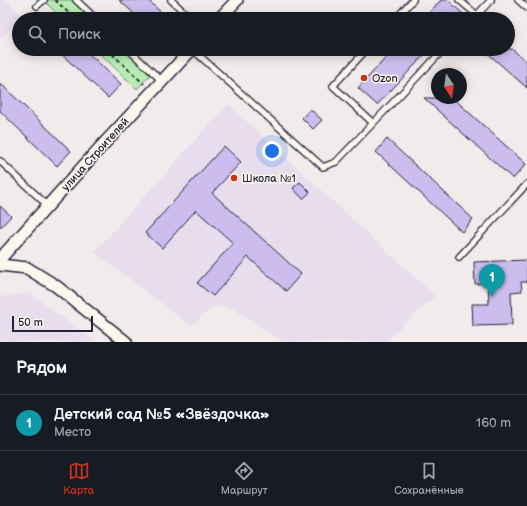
<!DOCTYPE html>
<html lang="ru">
<head>
<meta charset="utf-8">
<style>
  :root { --surface:#171b24; --page:#242831; --text:#f1f3f6; --muted:#9ea1a6; --line:#363941; --accent:#c8321e }
  body { margin:0; font-family:"Balsamiq Sans",sans-serif; background:var(--page); color:var(--text) }
  .compass { position:absolute; left:431px; top:68px; width:36px; height:36px; border-radius:50%; background:var(--surface); box-shadow:0 2px 10px #0003; rotate:167deg }
  .scale { position:absolute; left:12px; bottom:10px; width:81px; box-sizing:border-box; padding-left:4px; border:2px solid #22223b; border-top:0; font-size:11px; line-height:14px; white-space:nowrap; color:#22223b; -webkit-text-stroke:3px #fbf7ec; paint-order:stroke }
  .you { position:absolute; left:272px; top:151px; width:14px; height:14px; margin:-10px; border:3px solid #fff; border-radius:50%; background:#1a73e8; box-shadow:0 0 0 6px #1a73e833 }
  .badge { display:grid; place-items:center; width:26px; height:26px; border-radius:50%; background:var(--accent); color:#fff; font-size:13px; font-weight:700 }
  .pin { position:absolute; translate:-50% -33px; filter:drop-shadow(0 1px 2px #0008) }
  .pin::after { content:''; position:absolute; top:21px; width:14px; height:12px; background:inherit; clip-path:polygon(0 0,100% 0,50% 100%) }
  .list { margin:0; padding:0; list-style:none }
  h2 { display:flex; justify-content:space-between; align-items:center; height:52px; margin:0; padding:0 16px; font-size:17px }
  h2 small { font-size:13px; font-weight:400; color:var(--muted) }
  .list li { display:grid; grid-template-columns:26px 1fr auto; gap:12px; align-items:center; box-sizing:border-box; height:56px; padding:0 16px; border-top:1px solid var(--line) }
  .list b { display:block; font-size:15px; white-space:nowrap }
  .list p { margin:0; font-size:13px; white-space:nowrap; color:var(--muted) }
  .list em { font-size:13px; font-style:normal; color:var(--muted) }
  .icon { flex:none; width:22px; height:22px; fill:none; stroke:currentColor; stroke-width:2; stroke-linecap:round; stroke-linejoin:round }
  .map { position:relative; flex:none; width:527px; height:342px; overflow:hidden }
  .search { position:absolute; background:var(--surface); box-shadow:0 2px 10px #0003; left:12px; right:12px; top:12px; height:44px; display:flex; align-items:center; gap:10px; box-sizing:border-box; padding:0 14px; border-radius:22px; color:var(--muted); font-size:15px }
  .sheet { height:108px; background:var(--surface) }
  nav { display:flex; justify-content:space-around; align-items:center; box-sizing:border-box; height:56px; border-top:1px solid var(--line); background:var(--surface); font-size:11px; color:var(--muted) }
  nav a { display:grid; justify-items:center; gap:2px }
  nav .on { color:var(--accent) }
  .map>svg:first-child { display:block }
  .built { fill:#e7dded }
  .green { fill:#b6eeb1; stroke:#6c8876 }
  .building { fill:#ccbdee; stroke:#22223b }
  .lines { fill:none; stroke-linecap:round; stroke-linejoin:round }
  .lane-casing { stroke:#22223b; stroke-width:8 }
  .street-casing { stroke:#22223b; stroke-width:14 }
  .path { stroke:#22223b; stroke-width:2; stroke-dasharray:4 3; stroke-linecap:butt }
  .lane { stroke:#fbf7ec; stroke-width:5.5 }
  .street { stroke:#fbf7ec; stroke-width:11 }
  .poi-dot { fill:#c8321e; stroke:#fbf7ec; stroke-width:1.5 }
  .labels { text-anchor:middle; stroke-width:3; stroke-linejoin:round; paint-order:stroke }
  .poi-label { font-size:11px; fill:#22223b; stroke:#fbf7ec; text-anchor:start }
  .street-label { font-size:11px; fill:#22223b; stroke:#fbf7ec }
</style>
</head>
<body>
<div class="map">
<svg width="527" height="342" viewBox="0 0 527 342">
  <rect width="100%" height="100%" fill="#f2ebec"/>
  <filter id="ink" filterUnits="userSpaceOnUse"><feTurbulence type="fractalNoise" baseFrequency=".025" numOctaves="2"/><feDisplacementMap in="SourceGraphic" scale="8" xChannelSelector="R" yChannelSelector="G"/><feConvolveMatrix kernelMatrix="1 2 1 2 8 2 1 2 1" color-interpolation-filters="sRGB"/></filter>
  <g filter="url(#ink)">
    <g class="built">
      <path d="M0 0H7L23 16 0 39Z"/>
      <path d="M228 104 435 296 384 342H283L232 308 214 306 191 326 94 252Z"/>
      <path d="M30 293 40 301 96 342H0V297Z"/>
    </g>
    <g class="green">
      <path d="M43 0H71L91 19H63Z"/>
      <path d="M95 49H123L150 75 137 89Z"/>
    </g>
    <g class="building">
      <path d="M119 0H148L168 19H140Z"/>
      <path d="M441 0H448L463 14 458 19H423Z"/>
      <path d="M56 49H84L121 84 108 98Z"/>
      <path d="M394 49H430L377 105 358 88Z"/>
      <path d="M483 49H512L527 62V88Z"/>
      <path d="M0 83 71 151 57 166 0 111Z"/>
      <path d="M424 98H453L526 164 513 179Z"/>
      <path d="M310 109 322 120 313 129 302 118Z"/>
      <path d="M387 139 473 219 462 232 376 152Z"/>
      <path d="M224 146 241 162 212 193 301 274 286 291 248 257 213 296 197 283 233 243 196 210 162 248 145 233Z"/>
      <path d="M300 182 310 192 303 199 293 188Z"/>
      <path d="M0 206 11 216 0 228Z"/>
      <path d="M527 260V282H521L522 291 511 292 512 325 473 326 472 304H489L488 283 475 284 474 262Z"/>
    </g>
    <g class="lines">
      <defs>
        <g id="lane">
          <path d="M76 0 96 19"/>
          <path d="M171 0 192 19"/>
          <path d="M459 0 477 15"/>
          <path d="M518 0 527 8"/>
          <path d="M37 6 44 0"/>
          <path d="M395 19 413 0"/>
          <path d="M473 19 491 0"/>
          <path d="M128 49 162 81"/>
          <path d="M192 49 323 167 336 162 444 49"/>
          <path d="M367 49 333 86 373 123"/>
          <path d="M0 161 48 206"/>
          <path d="M459 257 527 184"/>
        </g>
        <g id="street">
          <path d="M219 19 237 0"/>
          <path d="M0 259 98 150 192 49"/>
          <path d="M0 265 27 268 56 286 126 342"/>
        </g>
      </defs>
      <use href="#lane" class="lane-casing"/>
      <use href="#street" class="street-casing"/>
      <g class="path">
        <path d="M55 0 75 19"/>
        <path d="M107 49 144 84"/>
      </g>
      <use href="#lane" class="lane"/>
      <use href="#street" class="street"/>
    </g>
  </g>
  <g class="poi-dot">
    <circle cx="364" cy="78" r="4"/>
    <circle cx="234" cy="178" r="4"/>
  </g>
  <g class="labels">
    <g class="poi-label">
      <text x="372" y="82">Ozon</text>
      <text x="242" y="182">Школа №1</text>
    </g>
    <g class="street-label">
      <text transform="translate(95 154) rotate(-48)" y="4">улица Строителей</text>
    </g>
  </g>
</svg>
<svg class="compass" viewBox="-18 -18 36 36"><path d="M0-13l5 13h-10z" fill="#e53935"/><path d="M0 13l5-13h-10z" fill="#9ea1a6"/></svg>
<div class="scale">50 m</div>
<div class="you"></div>
<div class="pin badge" style="left:492px;top:297px;background:#0f9aa8">1</div>
<div class="search"><svg class="icon" aria-label="search" viewBox="0 0 24 24"><circle cx="10" cy="10" r="6"/><path d="M15 15l6 6"/></svg>Поиск</div>
</div>
<section class="sheet">
<h2>Рядом<small></small></h2>
<ul class="list">
<li><span class="badge" style="background:#0f9aa8">1</span><div><b>Детский сад №5 «Звёздочка»</b><p>Место</p></div><em>160 m</em></li>
</ul>
</section>
<nav>
<a class="on"><svg class="icon" aria-label="map" viewBox="0 0 24 24"><path d="M3 6l6-2 6 2 6-2v14l-6 2-6-2-6 2zM9 4v14M15 6v14"/></svg>Карта</a>
<a><svg class="icon" aria-label="directions" viewBox="0 0 24 24"><path d="M12 3l9 9-9 9-9-9zM9 14v-3h6M13 9l2 2-2 2"/></svg>Маршрут</a>
<a><svg class="icon" aria-label="saved" viewBox="0 0 24 24"><path d="M7 4h10v16l-5-4-5 4z"/></svg>Сохранённые</a>
</nav>
</body>
</html>
